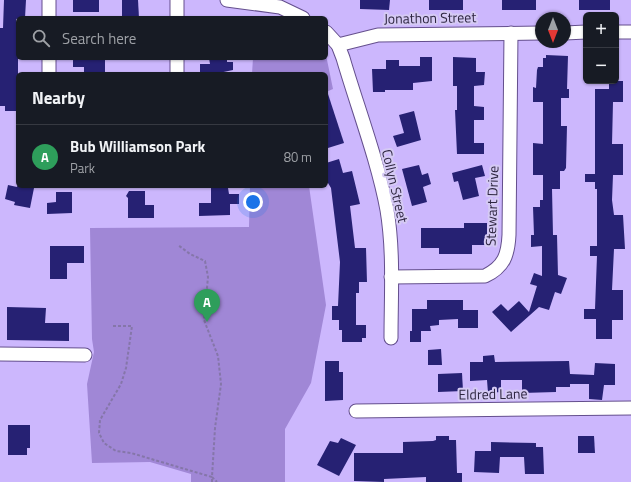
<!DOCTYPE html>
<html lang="en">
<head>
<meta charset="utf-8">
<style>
  :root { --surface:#171b24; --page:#20242c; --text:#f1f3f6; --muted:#9ea1a6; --line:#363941; --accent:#0b8043 }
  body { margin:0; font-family:"Titillium Web",sans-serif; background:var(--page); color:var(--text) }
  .controls { position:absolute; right:12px; top:12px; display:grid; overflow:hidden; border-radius:6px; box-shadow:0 1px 3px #0004 }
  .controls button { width:36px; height:36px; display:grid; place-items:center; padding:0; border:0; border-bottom:1px solid var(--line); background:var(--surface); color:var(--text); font:20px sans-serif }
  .compass { position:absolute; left:535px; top:12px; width:36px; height:36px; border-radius:50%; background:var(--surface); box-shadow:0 1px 3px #0004; rotate:180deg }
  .you { position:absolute; left:253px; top:202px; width:14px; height:14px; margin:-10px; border:3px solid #fff; border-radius:50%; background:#1a73e8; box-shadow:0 0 0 6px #1a73e833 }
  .badge { display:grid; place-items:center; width:26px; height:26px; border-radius:50%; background:var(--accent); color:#fff; font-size:13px; font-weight:700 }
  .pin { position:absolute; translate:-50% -33px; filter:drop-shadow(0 1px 2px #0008) }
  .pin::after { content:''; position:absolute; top:21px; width:14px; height:12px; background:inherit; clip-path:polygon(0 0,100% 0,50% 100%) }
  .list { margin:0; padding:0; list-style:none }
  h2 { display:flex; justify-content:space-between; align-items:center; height:52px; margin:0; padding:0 16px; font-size:17px }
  h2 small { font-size:13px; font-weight:400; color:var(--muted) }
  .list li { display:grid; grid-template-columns:26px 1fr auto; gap:12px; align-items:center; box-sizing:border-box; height:64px; padding:0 16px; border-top:1px solid var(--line) }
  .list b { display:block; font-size:15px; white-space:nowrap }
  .list p { margin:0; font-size:13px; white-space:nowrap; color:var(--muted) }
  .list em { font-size:13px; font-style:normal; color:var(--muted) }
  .icon { flex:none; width:22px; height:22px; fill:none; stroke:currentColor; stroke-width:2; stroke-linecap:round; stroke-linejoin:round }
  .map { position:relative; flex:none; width:631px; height:482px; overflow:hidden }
  .search { position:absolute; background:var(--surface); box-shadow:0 1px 3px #0004; left:16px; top:16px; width:312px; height:44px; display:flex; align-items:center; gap:10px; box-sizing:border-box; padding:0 14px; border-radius:6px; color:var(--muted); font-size:15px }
  .panel { position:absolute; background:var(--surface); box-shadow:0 1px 3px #0004; left:16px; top:72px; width:312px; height:116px; border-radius:6px }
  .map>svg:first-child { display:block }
  .green { fill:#a087d6 }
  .building { fill:#262173 }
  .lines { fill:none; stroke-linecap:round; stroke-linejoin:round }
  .minor-casing { stroke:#644f8d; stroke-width:15 }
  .path { stroke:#8576a9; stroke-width:2; stroke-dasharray:3 2; stroke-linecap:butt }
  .minor { stroke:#fff; stroke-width:13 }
  .labels { text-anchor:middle; stroke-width:4; stroke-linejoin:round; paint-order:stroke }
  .street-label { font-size:14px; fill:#2e2641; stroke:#d5caf4 }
</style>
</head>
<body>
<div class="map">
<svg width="631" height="482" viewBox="0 0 631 482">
  <rect width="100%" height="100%" fill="#ccb7fd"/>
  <g class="green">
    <path d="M326 55 333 89 326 92V74H252L253 58H326Z"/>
    <path d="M250 186H309L326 305 311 383 285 429V482H191V474L150 462 92 463 87 384 94 352 92 339 90 228 249 227Z"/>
  </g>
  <g class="building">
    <path d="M4 0H26L25 18 16 19V37H18V111H5V106H0V28H3Z"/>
    <rect x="73" y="0" width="26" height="12"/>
    <path d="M122 0H138L139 18H122Z"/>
    <path d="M360 0H390L389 10 360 9Z"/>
    <rect x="429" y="0" width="34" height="10"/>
    <rect x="502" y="0" width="34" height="10"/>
    <rect x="579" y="0" width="31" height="10"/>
    <path d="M546 55 568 56 567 89H569V98H561V126H567L566 168 564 171H560V189H552L553 235H557L558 275 567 278 561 294 555 292 549 310 539 307 511 332 492 312 501 304 508 311 519 301 529 312 537 286 530 284 534 273 542 276V246L531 247V235H534L533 207H540V200H543V175H533V143L543 144V102H533V87L536 88 537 70 538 67H543V58H546Z"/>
    <path d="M420 57H432V81L413 83V90H385V92H373L372 69H386V60H399V66H420Z"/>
    <path d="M453 57 476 58V72H485L484 85 474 86V106L484 107V120H474V143H484V154H457L455 110H457V86H453Z"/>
    <path d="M73 58H105V74H84V67H73Z"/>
    <path d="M209 58H227V62H233V70L214 74H200V64H210Z"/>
    <path d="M609 81H623V102H613L612 144H623V175H613L612 200 614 215H623L625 249H614L612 290H623V320H612V339H596V319H584V309H595L597 256H590V246H597V189H595V182H585V174H595V89H609Z"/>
    <path d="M326 94H328L344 143 328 148 326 142Z"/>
    <path d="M414 111 421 140 397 147 393 136 404 133 399 115Z"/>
    <path d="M339 159 343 173 352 171 360 204 350 206 355 248H366L367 282H359V293H356V325H366V338H362V342H342V330H339V320H332V306H338L340 262 331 188 328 183H326V163Z"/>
    <path d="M419 165 422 175 428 173 431 184 423 187 427 202 412 206 402 169Z"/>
    <path d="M482 165 485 176 475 178 479 196 463 200 458 181 454 182 452 173Z"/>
    <path d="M18 184V186L34 188 30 208 14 205 15 202 5 199 8 185 17 187Z"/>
    <path d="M211 188H228L229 194H239V204H230V215L199 216V203H211Z"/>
    <path d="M129 191H145V205H154V218H128V198L126 196Z"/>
    <path d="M56 192H72V213L47 214V203L56 202Z"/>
    <path d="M464 223H487V245H472V254H439V248H421V228H464Z"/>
    <path d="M50 246H84V263H67V279H50Z"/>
    <path d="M427 300H463V310H478V328H458V319L439 320V325L430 326 431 331H421V342H410V331H412V309H427Z"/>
    <path d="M7 307 46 308 45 323H69V341L7 340Z"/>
    <path d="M441 349 442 365H428V350Z"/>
    <path d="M494 355 495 362 569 361 570 374 594 375 595 363 615 364V385H604L602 400 589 399V384H570V387H556V392L522 393V380H501V392L488 393 487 380 470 381V362H483V356Z"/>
    <path d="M325 361H339V372H343V400L325 401Z"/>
    <path d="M462 373 463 391 438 392V374Z"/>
    <path d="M8 425H30V448H27V455H8Z"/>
    <path d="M436 436H449V440H456L457 473H462V482H426V477L384 479V482L354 481V453H403V442L433 441 436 440Z"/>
    <path d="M578 436H594L595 453H578Z"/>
    <path d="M341 438 356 445 339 476 317 465 330 441 338 443Z"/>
    <path d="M491 442 536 443V447H543L544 474H525L524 457H500L499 473 474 472 475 451H491Z"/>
  </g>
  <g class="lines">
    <defs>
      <g id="minor">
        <path d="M49 0V18"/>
        <path d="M227 0 280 7 303 18"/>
        <path d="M177 18V0"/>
        <path d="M326 32 338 45 343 58C357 106 378 161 387 210 394 252 391 296 391 338"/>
        <path d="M616 32H631"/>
        <path d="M565 33 586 32"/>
        <path d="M338 45 378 35 541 33"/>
        <path d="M49 58V74"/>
        <path d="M177 74V58"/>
        <path d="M391 277 485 276C504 267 508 255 509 235L511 33"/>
        <path d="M0 354 85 355"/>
        <path d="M356 411 631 408"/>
      </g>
    </defs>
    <use href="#minor" class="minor-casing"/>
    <g class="path">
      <path d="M113 326H132L126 368 121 384 100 420 99 433 104 443 116 451 131 453 212 477 215 428 221 384 218 356 204 320 208 277 205 261 190 254 178 245"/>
      <path d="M212 477 217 482"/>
      <path d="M212 482V477"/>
    </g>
    <use href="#minor" class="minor"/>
  </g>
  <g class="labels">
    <g class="street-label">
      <text transform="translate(430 18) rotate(-1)" y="5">Jonathon Street</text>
      <text transform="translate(395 186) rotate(77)" y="5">Collyn Street</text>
      <text transform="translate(492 206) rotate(-88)" y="5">Stewart Drive</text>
      <text transform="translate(493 394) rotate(-1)" y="5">Eldred Lane</text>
    </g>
  </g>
</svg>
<div class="controls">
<button>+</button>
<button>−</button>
</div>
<svg class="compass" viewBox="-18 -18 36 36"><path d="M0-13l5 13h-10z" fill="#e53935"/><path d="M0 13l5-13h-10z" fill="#9ea1a6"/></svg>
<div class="you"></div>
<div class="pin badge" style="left:207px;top:322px;background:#2e9e5b">A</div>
<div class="search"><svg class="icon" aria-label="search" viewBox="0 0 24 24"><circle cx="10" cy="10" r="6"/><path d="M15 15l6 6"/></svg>Search here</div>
<section class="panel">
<h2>Nearby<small></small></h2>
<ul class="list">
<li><span class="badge" style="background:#2e9e5b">A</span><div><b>Bub Williamson Park</b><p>Park</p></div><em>80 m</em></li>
</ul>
</section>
</div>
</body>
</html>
